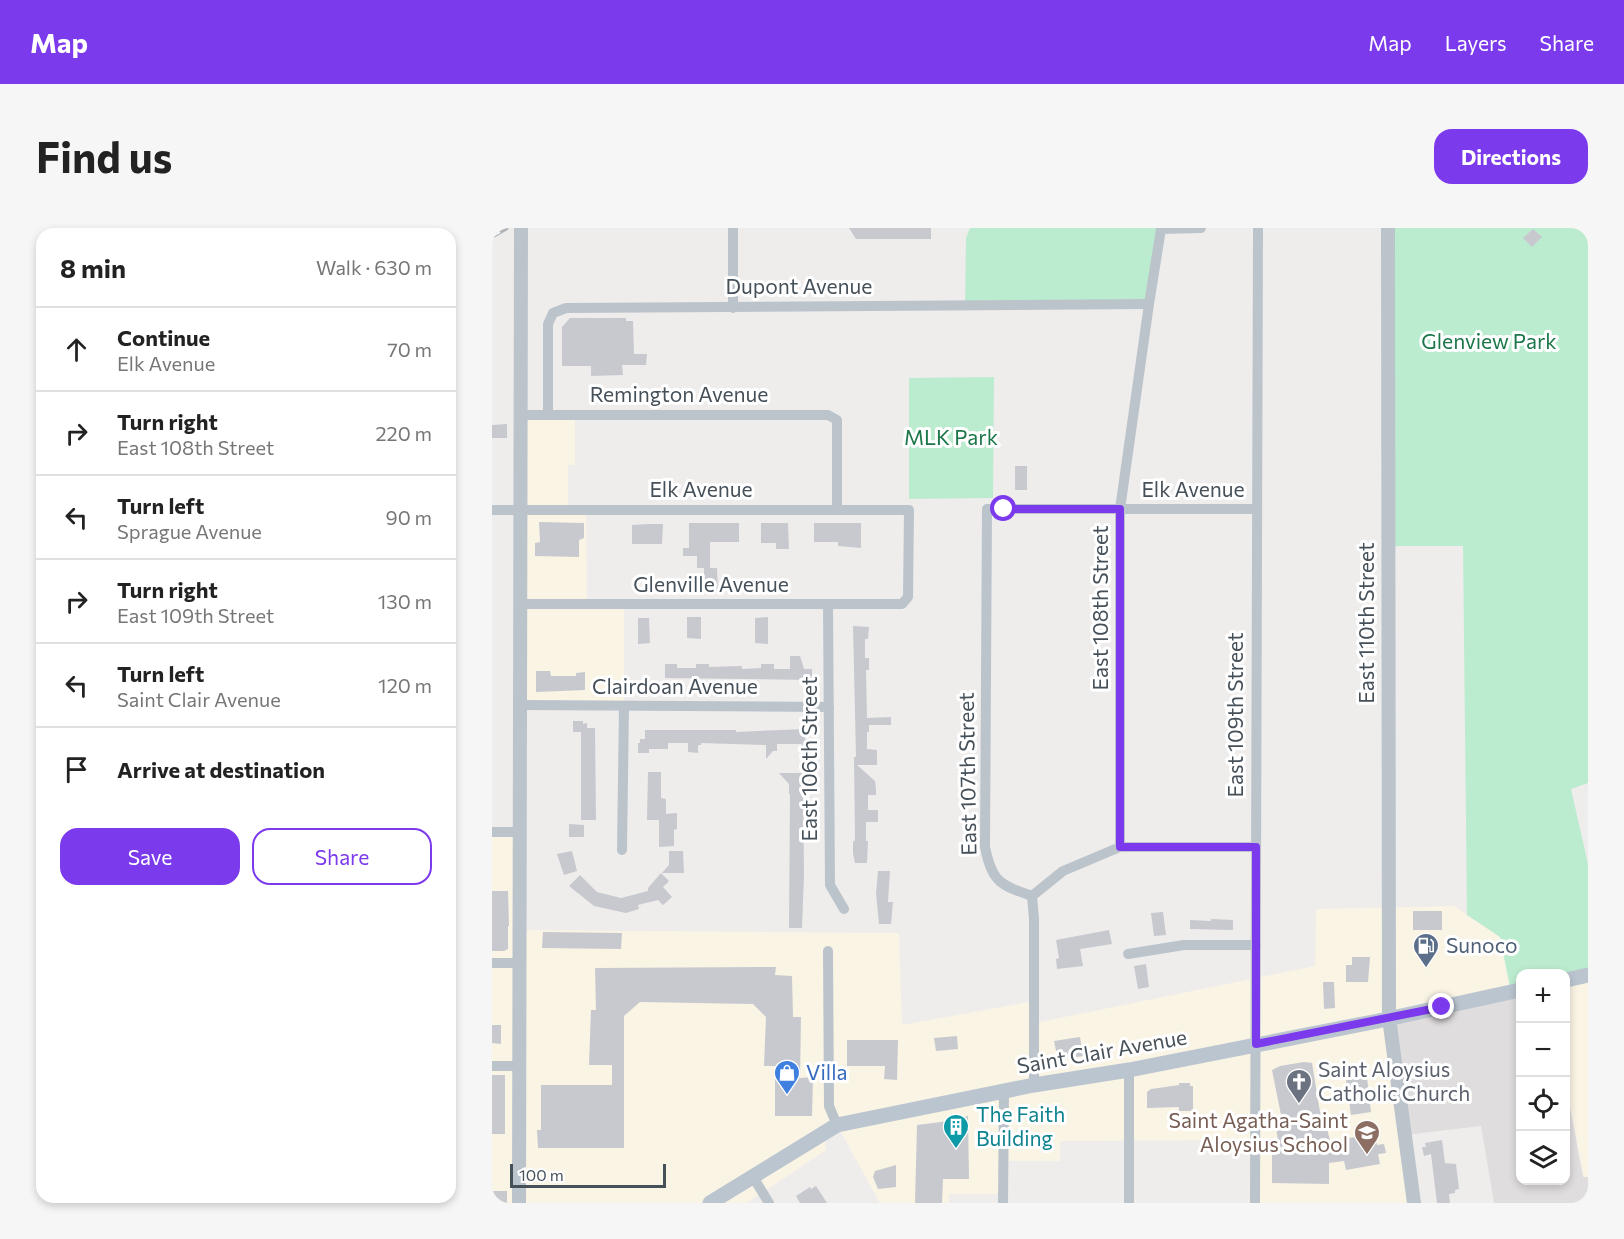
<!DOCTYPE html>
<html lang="en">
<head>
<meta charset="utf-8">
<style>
  :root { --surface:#fff; --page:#f6f6f6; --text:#222; --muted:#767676; --line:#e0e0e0; --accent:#7c3aed }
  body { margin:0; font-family:Commissioner,sans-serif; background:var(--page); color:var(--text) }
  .controls { position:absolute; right:18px; bottom:18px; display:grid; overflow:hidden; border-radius:12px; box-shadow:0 3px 9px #0003 }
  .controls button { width:54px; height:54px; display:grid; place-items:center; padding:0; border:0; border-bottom:2px solid var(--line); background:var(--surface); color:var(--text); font:30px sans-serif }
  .scale { position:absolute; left:18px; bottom:15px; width:156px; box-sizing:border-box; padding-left:6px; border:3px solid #465059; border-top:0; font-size:16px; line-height:21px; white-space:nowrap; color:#465059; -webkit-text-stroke:4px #fff; paint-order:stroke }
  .stop { position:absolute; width:18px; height:18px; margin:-14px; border:4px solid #7c3aed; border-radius:50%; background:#fff }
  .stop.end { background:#7c3aed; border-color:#fff; box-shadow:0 2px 6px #0008 }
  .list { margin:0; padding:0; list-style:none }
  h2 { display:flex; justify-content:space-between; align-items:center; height:78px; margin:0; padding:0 24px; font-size:26px }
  h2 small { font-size:20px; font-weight:400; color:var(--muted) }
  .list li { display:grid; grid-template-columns:39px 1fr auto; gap:18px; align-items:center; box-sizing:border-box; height:84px; padding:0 24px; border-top:2px solid var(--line) }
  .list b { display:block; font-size:22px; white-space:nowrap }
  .list p { margin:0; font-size:20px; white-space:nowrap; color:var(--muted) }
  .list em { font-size:20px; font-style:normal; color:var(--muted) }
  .actions { display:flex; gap:12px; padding:18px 24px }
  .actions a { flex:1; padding:14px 0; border:2px solid var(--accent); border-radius:18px; text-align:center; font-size:21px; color:var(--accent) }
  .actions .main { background:var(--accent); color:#fff }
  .icon { flex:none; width:33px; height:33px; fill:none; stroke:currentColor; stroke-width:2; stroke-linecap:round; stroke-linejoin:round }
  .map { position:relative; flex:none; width:1096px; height:975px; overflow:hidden; border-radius:18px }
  header { display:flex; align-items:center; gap:36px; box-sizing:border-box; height:84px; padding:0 30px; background:var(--accent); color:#fff }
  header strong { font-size:28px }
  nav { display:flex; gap:33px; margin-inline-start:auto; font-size:21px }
  .intro { display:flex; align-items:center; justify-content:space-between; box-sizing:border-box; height:144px; padding:0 36px }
  h1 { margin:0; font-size:42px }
  .button { padding:15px 27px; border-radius:18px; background:var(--accent); color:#fff; font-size:21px; font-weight:700 }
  main { display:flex; gap:36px; padding:0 36px }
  aside { flex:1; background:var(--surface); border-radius:18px; box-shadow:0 3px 9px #0003 }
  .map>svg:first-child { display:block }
  .commercial { fill:#faf4e5 }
  .education { fill:#e0ddde }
  .green { fill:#bceccf }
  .building { fill:#c7c9cf }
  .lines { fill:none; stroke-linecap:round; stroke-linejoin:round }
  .minor { stroke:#bbc4cb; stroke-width:10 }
  .tertiary { stroke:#bbc4cb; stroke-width:14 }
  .secondary { stroke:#bbc5d0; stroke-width:15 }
  .rail-casing { stroke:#afb2b7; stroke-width:5 }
  .rail { stroke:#fff; stroke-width:3; stroke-dasharray:9; stroke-linecap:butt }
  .route { stroke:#7c3aed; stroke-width:8 }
  .labels { text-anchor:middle; stroke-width:6; stroke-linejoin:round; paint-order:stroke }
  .street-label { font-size:21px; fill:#465059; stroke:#fff }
  .park-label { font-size:21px; fill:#1b7649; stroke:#fff }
  .service-label { font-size:21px; fill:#4e5e75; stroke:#fff; text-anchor:start }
  .worship-label { font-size:21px; fill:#5b616d; stroke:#fff; text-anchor:start }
  .shop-label { font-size:21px; fill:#366cbe; stroke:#fff; text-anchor:start }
  .culture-label { font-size:21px; fill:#0d838f; stroke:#fff; text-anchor:start }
  .education-label { font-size:21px; fill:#785e54; stroke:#fff; text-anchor:end }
</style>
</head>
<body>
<header>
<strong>Map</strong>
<nav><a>Map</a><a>Layers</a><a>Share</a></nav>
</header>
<div class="intro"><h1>Find us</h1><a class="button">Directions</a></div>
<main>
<aside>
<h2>8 min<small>Walk · 630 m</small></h2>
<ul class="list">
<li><svg class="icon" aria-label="ahead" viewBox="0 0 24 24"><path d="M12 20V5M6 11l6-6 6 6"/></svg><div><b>Continue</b><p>Elk Avenue</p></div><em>70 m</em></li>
<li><svg class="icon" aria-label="right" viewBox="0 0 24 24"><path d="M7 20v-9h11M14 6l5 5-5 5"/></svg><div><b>Turn right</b><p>East 108th Street</p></div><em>220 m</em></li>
<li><svg class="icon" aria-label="left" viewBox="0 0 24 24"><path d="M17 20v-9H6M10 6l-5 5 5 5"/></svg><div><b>Turn left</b><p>Sprague Avenue</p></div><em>90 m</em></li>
<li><svg class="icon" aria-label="right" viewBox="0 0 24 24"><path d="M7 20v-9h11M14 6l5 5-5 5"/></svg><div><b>Turn right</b><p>East 109th Street</p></div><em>130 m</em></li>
<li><svg class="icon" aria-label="left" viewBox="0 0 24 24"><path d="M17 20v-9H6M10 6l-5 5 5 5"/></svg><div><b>Turn left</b><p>Saint Clair Avenue</p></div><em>120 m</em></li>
<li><svg class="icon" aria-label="arrive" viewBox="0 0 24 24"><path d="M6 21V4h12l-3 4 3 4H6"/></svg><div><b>Arrive at destination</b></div></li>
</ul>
<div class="actions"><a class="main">Save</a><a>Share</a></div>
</aside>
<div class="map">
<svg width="1096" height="975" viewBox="0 0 1096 975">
  <rect width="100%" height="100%" fill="#efecec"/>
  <g class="commercial">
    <path d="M83 186V237H76V281L94 282 95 376H132V478L29 477 28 187Z"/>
    <path d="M0 604H28L29 702 407 705 410 797 542 773 543 795 823 738 824 681 962 678 1008 709 1019 764 897 791 922 975H763V912L568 913V933H512L511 966H457V975H388L345 897 333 905 334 922 255 975H0Z"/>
    <path d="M1096 747V949L1092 950 1074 858V752Z"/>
  </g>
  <path class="education" d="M1028 762V952H1074V858L1091 949H1096V975H1002L989 898 913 907 897 790Z"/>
  <g class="green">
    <path d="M478 0H711L669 1 657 76 473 78 474 10Z"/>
    <path d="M896 0H1096V555L1079 561 1096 636V747L1028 746V762L1019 764 1008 709 975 687 971 318H896Z"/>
    <path d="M502 149 501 270 417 271V150Z"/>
  </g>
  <g class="building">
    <path d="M357 0H439V11H364Z"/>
    <path d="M1041 1 1050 9 1040 19 1031 10Z"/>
    <path d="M78 90H134V93H141L142 126H155L154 137H130L131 147 99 148V138H70V99Z"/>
    <path d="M15 196V210H0V197Z"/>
    <rect x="523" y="238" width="12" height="24"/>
    <path d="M47 294 92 295V310L87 312V329L43 328V315L48 314Z"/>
    <path d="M197 295H247V314H218V340H225L226 365H212V340H205V328H191V320H197Z"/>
    <path d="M269 295H296L297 321H284V315H269Z"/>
    <path d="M322 295H369V320L346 318V314H322Z"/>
    <path d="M157 296H171L170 316H140V297Z"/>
    <path d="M195 389H209V411L195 410Z"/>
    <path d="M276 389V416L263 415V390Z"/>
    <path d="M146 390H157L158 415 146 416Z"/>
    <path d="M361 398 377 399 376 411H373V430H377V442H374L375 490 399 489V497H377V504H375V521L385 522V537H365L383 553 384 561V567H376V582H386V594H374V613H376L375 635H363L361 625V614L363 612 362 529H364Z"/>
    <path d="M298 428H308L312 441H320V452L173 450V436H185V440H204V436H217V439L250 438V441L269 440V436H282V441H298Z"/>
    <path d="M44 443H58L59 448H84V445L93 444V462L44 464Z"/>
    <path d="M81 493H91V496L95 495V500H103L104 592H89V504H81Z"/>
    <path d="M313 501V511H318V515H321V526H310V516H285V523H281L274 531V517L209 515V517H206V525L196 524V515H176V521H157V525H146V515H148V511H153V502H244V504Z"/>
    <path d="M156 544H169V570L174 571V586L185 585V601L182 602V618L167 619V592H155Z"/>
    <path d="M287 545H311L312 647 310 700H297L298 566H297V556Z"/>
    <path d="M77 596 92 597V609H77Z"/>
    <path d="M80 623 85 643 72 647 65 626Z"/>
    <path d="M177 623H191L192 645H170L177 637Z"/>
    <path d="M386 643H398L396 674H401L399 696H387L384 665Z"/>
    <path d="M169 645 177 653 171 659 180 669 171 677 166 672 146 677 147 681 134 685 102 678 77 658 88 647 105 664 129 670 156 663V660Z"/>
    <path d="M0 663H16L17 698H16V721L12 723H0Z"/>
    <rect x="921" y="683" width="29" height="19"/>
    <path d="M671 684 674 707 662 708 659 685Z"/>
    <path d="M719 691 741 692V702L698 701V692L719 693Z"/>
    <path d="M617 702 620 716 588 721 591 738 565 741 564 731 567 730 564 712Z"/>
    <path d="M51 704 130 705 129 721 50 720Z"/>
    <path d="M860 729H878L876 754H854V737H860Z"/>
    <path d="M654 736 657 759 646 761 642 738Z"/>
    <path d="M284 739 283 747 300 748 301 789H309L308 850 321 849 320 888H283V838H272L274 789 261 776 148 774 132 788V920H46L45 902H49V857H120V837H97L99 782H104L103 740Z"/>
    <path d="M831 754H842L843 780 832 781Z"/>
    <path d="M0 797H9V816L0 815Z"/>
    <path d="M465 808 466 821 444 823 442 810Z"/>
    <path d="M588 809 591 828 566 832 562 813Z"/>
    <path d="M355 812H406L405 852 392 851 393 838H355Z"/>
    <path d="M812 834 820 835 828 884H831L838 913 883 906 885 917 892 916 894 925 886 926 888 936 854 942 852 933 837 935V956L780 955V925L788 926 783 893 788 892 787 888 789 887 780 842 788 838Z"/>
    <rect x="0" y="847" width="13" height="59"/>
    <path d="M875 849 879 884 859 887 854 852Z"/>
    <path d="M687 855H698V858H701V883H687V879L655 880V864L659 861 687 857Z"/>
    <path d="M476 888 477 951H451L450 975H423L425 897 449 894Z"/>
    <path d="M950 912 953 935 964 936 967 961 963 962V965L957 966 958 975H945L939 926 932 928 930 919H934L933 915Z"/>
    <path d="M404 937V959L386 961 381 949 383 943Z"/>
    <path d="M324 958 335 975H308L304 968 318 959 319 961Z"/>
    <rect x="0" y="963" width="15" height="12"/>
  </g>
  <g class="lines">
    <g class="minor">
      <path d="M241 80V0"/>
      <path d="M56 186V96L61 85 74 80 657 76"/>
      <path d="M28 187H336L345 192V282"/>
      <path d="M0 282H417L416 369 410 376H29"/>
      <path d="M336 377 338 657 352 681"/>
      <path d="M29 477 337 479"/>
      <path d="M0 604H28"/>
      <path d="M628 619V281L657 76 669 1 709 0"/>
      <path d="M130 622 132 478"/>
      <path d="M540 668C508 657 500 654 493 619L495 281H764"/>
      <path d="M540 668 571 643 628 619H764"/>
      <path d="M540 668 542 691V857"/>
      <path d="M336 723 337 878 345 897"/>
      <path d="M636 726 692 717H764"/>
      <path d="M0 735H28"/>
      <path d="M0 838H27"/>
      <path d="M637 842V975"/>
      <path d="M261 949 277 975"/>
      <path d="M511 975 512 864"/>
      <path d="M763 975 766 0"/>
    </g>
    <g class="tertiary">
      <path d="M896 0 897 790 922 975"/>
      <path d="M27 975 29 0"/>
    </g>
    <g class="secondary">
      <path d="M1074 752 1096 747"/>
      <path d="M218 975 345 897 542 857 637 842 886 793 1028 762"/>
    </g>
    <defs>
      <path id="rail" d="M0 8 14 0"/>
    </defs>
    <use href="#rail" class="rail-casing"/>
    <use href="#rail" class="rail"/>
  </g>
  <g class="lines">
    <path class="route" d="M512 281H628V619H764V816L950 779"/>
  </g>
  <defs>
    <symbol id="fuel-pin" viewBox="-11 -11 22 30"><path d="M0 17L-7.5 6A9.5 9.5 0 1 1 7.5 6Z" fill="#5c6f8a" stroke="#fff"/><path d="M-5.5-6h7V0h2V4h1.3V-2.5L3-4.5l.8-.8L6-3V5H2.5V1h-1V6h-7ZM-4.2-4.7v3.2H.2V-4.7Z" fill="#fff"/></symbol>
    <symbol id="shop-pin" viewBox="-11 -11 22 30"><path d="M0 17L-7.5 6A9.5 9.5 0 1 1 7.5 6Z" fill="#3f7fe0" stroke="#fff"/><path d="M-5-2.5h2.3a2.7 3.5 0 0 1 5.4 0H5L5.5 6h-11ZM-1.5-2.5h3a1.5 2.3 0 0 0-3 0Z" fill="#fff"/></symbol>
    <symbol id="church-pin" viewBox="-11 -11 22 30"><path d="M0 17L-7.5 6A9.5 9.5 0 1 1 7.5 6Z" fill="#6b7280" stroke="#fff"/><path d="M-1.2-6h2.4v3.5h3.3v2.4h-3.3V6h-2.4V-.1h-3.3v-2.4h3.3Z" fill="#fff"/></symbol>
    <symbol id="building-pin" viewBox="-11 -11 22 30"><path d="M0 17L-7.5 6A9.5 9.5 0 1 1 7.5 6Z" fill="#0f9aa8" stroke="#fff"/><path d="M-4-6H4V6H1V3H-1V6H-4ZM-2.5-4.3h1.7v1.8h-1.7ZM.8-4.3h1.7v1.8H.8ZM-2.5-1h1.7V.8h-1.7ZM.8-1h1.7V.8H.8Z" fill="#fff"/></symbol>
    <symbol id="school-pin" viewBox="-11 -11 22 30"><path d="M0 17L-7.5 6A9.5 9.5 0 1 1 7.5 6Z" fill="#8d6e63" stroke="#fff"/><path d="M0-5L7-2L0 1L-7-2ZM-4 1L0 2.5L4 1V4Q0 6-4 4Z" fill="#fff"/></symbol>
  </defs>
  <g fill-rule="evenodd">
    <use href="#fuel-pin" x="919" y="703" width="30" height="40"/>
    <use href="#shop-pin" x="280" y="830" width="30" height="40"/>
    <use href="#church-pin" x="792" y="839" width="30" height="40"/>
    <use href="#building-pin" x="449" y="884" width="30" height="40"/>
    <use href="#school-pin" x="860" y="890" width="30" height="40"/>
  </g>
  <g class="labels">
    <g class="street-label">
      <text x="307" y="66">Dupont Avenue</text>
      <text x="187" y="174">Remington Avenue</text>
      <text x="209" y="269">Elk Avenue</text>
      <text x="701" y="269">Elk Avenue</text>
      <text x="219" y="364">Glenville Avenue</text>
      <text transform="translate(609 380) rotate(-90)" y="7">East 108th Street</text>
      <text transform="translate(875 395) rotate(-90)" y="7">East 110th Street</text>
      <text x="183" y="466">Clairdoan Avenue</text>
      <text transform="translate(744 487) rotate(-90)" y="7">East 109th Street</text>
      <text transform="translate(318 531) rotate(-90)" y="7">East 106th Street</text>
      <text transform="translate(476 546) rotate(-91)" y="7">East 107th Street</text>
      <text transform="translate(610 824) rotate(-10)" y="7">Saint Clair Avenue</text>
    </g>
    <g class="park-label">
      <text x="997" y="121">Glenview Park</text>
      <text x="459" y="217">MLK Park</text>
    </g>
    <g class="service-label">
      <text x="954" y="725">Sunoco</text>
    </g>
    <g class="worship-label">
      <text x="826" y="849">Saint Aloysius<tspan x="826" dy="24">Catholic Church</tspan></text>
    </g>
    <g class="shop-label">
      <text x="314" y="852">Villa</text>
    </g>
    <g class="culture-label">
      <text x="484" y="894">The Faith<tspan x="484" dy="24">Building</tspan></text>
    </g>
    <g class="education-label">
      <text x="856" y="900">Saint Agatha-Saint<tspan x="856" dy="24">Aloysius School</tspan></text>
    </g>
  </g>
</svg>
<div class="controls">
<button>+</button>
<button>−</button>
<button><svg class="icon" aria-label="locate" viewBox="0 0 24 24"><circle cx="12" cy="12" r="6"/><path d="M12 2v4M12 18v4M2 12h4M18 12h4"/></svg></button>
<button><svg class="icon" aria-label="layers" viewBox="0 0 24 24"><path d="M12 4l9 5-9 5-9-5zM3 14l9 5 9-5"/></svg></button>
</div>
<div class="scale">100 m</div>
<div class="stop" style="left:512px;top:281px"></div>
<div class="stop end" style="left:950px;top:779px"></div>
</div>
</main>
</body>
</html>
